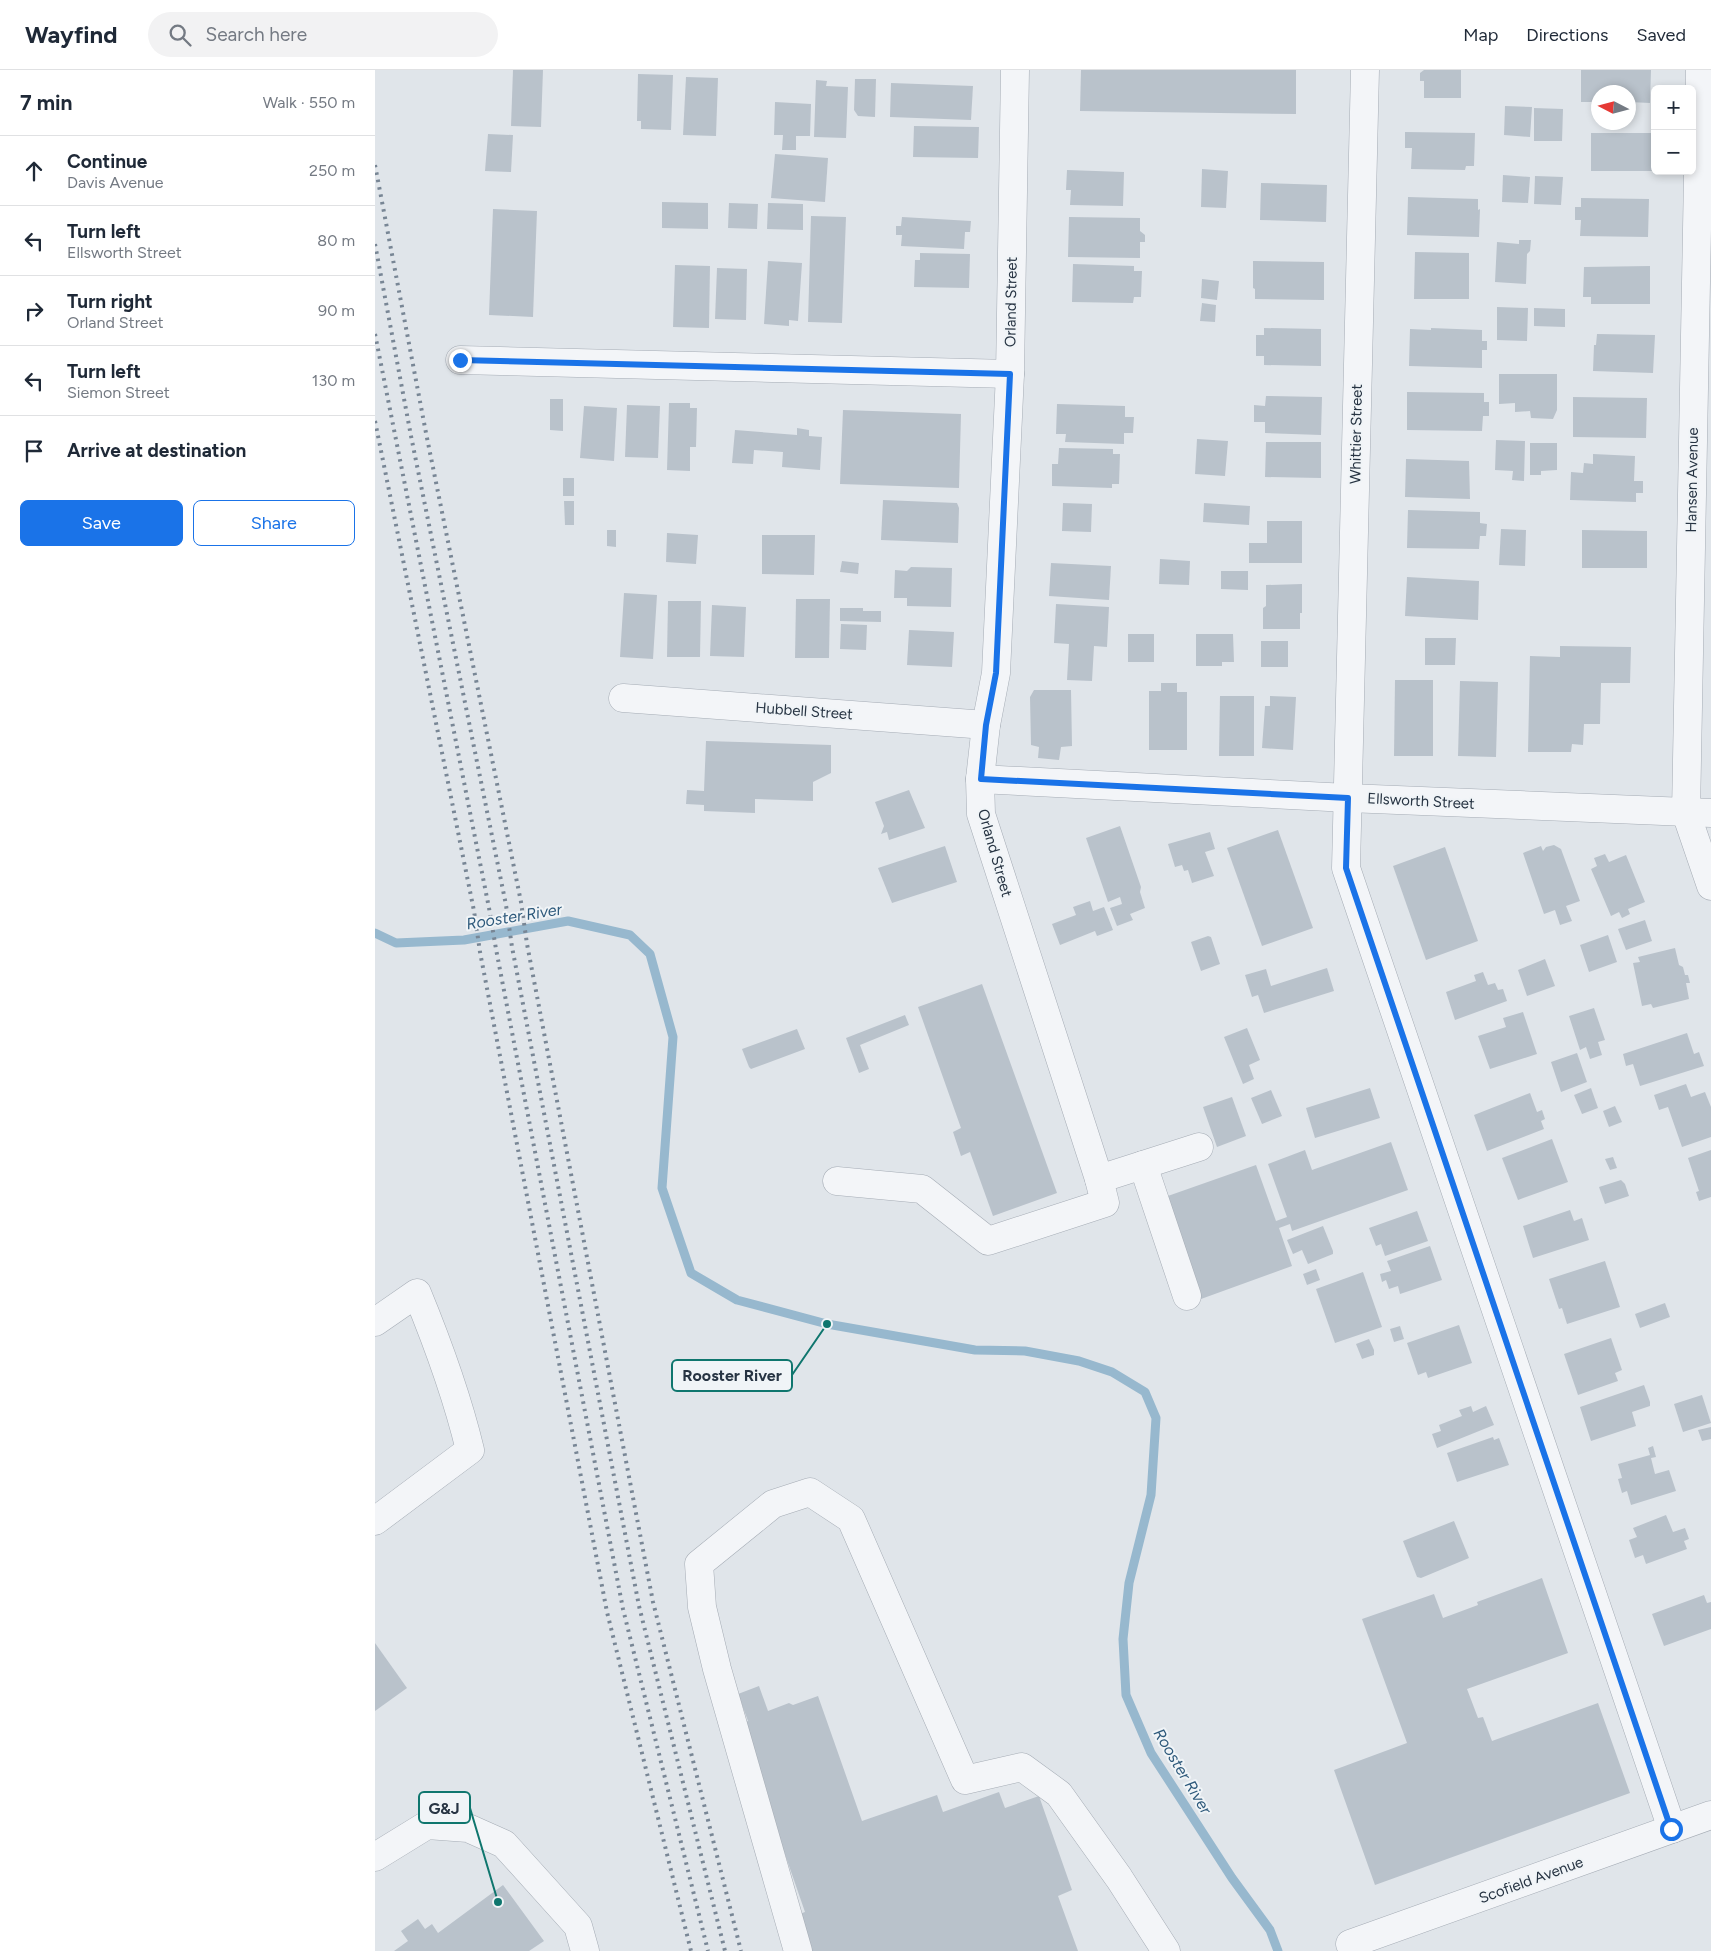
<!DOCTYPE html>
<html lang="en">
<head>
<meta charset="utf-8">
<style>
  :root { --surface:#fff; --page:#f2f2f3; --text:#1f2937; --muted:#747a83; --line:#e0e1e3; --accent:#1a73e8 }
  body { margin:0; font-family:Figtree,sans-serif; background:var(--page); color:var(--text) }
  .controls { position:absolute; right:15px; top:15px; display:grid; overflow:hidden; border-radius:8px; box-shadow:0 2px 8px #0003 }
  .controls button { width:45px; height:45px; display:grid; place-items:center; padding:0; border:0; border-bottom:1px solid var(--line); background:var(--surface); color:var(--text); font:25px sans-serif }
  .compass { position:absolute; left:1216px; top:15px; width:45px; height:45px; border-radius:50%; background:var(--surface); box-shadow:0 2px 8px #0003; rotate:276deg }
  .stop { position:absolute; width:15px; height:15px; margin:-11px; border:4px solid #1a73e8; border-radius:50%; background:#fff }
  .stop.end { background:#1a73e8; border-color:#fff; box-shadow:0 1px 5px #0008 }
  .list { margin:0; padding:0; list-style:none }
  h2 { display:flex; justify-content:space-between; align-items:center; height:65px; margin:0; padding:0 20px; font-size:21px }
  h2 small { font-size:16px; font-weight:400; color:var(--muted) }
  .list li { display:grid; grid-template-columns:32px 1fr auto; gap:15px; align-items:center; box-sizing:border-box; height:70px; padding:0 20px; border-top:1px solid var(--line) }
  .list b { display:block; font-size:19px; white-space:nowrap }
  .list p { margin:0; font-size:16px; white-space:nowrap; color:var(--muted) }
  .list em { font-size:16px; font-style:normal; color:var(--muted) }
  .actions { display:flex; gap:10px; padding:15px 20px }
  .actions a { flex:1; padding:11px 0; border:1px solid var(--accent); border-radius:8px; text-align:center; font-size:18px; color:var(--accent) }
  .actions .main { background:var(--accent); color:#fff }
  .icon { flex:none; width:28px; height:28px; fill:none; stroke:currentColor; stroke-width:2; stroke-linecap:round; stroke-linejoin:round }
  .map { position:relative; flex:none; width:1336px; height:1881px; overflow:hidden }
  header { display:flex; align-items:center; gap:30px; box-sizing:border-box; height:70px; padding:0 25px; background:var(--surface); border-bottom:1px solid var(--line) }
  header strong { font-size:24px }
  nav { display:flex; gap:28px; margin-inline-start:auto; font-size:18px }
  .search { width:350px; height:45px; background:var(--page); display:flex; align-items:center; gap:12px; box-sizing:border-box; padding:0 18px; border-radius:28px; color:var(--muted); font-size:19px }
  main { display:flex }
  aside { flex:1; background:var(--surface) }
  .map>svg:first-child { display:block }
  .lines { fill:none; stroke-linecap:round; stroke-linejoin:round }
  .stream { stroke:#97b8ce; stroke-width:9 }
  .building { fill:#b9c2cb }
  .minor-casing { stroke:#a5acb5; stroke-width:29 }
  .minor { stroke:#f3f5f8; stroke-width:28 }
  .rail { stroke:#788695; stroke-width:4; stroke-dasharray:2.5 5; stroke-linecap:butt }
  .route { stroke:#1a73e8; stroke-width:6 }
  .labels { text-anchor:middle; stroke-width:4; stroke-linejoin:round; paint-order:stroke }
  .street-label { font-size:15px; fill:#273443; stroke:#f0f4f7 }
  .water-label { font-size:16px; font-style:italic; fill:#2d597b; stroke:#f0f4f7 }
  .leader { fill:none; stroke:#0f766e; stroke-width:2 }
  .callout-dot { fill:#0f766e; stroke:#f0f4f7; stroke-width:2 }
  .callout { fill:#f0f4f7; stroke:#0f766e; stroke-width:2 }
  .callout-label { font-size:16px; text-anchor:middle; font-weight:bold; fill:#273443 }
</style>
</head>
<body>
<header>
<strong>Wayfind</strong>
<div class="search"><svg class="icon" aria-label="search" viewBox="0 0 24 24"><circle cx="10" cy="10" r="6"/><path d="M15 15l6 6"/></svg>Search here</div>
<nav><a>Map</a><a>Directions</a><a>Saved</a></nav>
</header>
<main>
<aside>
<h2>7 min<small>Walk · 550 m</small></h2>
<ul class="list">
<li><svg class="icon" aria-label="ahead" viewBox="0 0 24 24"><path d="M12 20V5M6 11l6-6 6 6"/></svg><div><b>Continue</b><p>Davis Avenue</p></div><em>250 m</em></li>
<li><svg class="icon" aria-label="left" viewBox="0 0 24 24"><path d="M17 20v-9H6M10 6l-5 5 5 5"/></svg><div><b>Turn left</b><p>Ellsworth Street</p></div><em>80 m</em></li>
<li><svg class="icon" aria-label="right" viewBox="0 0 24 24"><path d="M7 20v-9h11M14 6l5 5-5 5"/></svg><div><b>Turn right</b><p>Orland Street</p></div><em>90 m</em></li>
<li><svg class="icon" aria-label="left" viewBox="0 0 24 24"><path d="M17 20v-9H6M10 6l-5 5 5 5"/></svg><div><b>Turn left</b><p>Siemon Street</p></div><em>130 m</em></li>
<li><svg class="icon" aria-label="arrive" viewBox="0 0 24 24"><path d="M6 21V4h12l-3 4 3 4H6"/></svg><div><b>Arrive at destination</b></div></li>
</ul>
<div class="actions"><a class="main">Save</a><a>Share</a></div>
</aside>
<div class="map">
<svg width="1336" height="1881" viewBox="0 0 1336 1881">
  <rect width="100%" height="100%" fill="#e0e5ea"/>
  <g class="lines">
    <path class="stream" d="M0 863 21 873 89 870 193 851 255 865 275 884 298 967 287 1118 316 1203 362 1230 452 1254 600 1280 650 1281 704 1291 737 1302 770 1322 781 1348 776 1425 754 1513 748 1569 751 1625 776 1683 857 1808 895 1860 903 1881"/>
  </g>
  <g class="building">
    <path d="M138 0H168L166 57 136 56Z"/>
    <path d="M706 0H921V44L705 41Z"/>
    <path d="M1049 0H1086V28H1049V11H1045V3Z"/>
    <path d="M1206 0H1276L1275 33 1254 32V22H1224V32H1206Z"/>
    <path d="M263 4 298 5 296 60 266 59V51H262Z"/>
    <path d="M311 7 343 8 341 66 308 65Z"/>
    <path d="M480 9H501L500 47 483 46 479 40Z"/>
    <path d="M441 10 452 11 451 16 473 17 471 68 439 67Z"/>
    <path d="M516 13 598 16 596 50 515 47Z"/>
    <path d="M400 32 436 34 435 66H421V80H407L408 65H399Z"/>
    <path d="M1130 36 1157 37 1155 67 1129 65Z"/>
    <path d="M1159 38 1188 39 1187 71H1159Z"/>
    <path d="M539 56 604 57 603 88 538 87Z"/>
    <path d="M1030 62 1100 63 1099 96H1091L1090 100 1036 99 1037 78H1030Z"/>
    <path d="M1216 63H1280L1279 101H1216Z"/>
    <path d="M113 64 138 65 136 102 110 101Z"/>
    <path d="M400 84 453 88 450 132 396 128Z"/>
    <path d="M827 99 853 101 851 138 826 137Z"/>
    <path d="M692 100 749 102 748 136 695 135 696 120H691Z"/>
    <path d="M1128 105 1155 107 1153 133 1127 132Z"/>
    <path d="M1160 106 1188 107 1186 135 1159 134Z"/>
    <path d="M886 113 952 115 951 152 885 150Z"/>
    <path d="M1033 127 1103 129V140L1105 139 1104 167 1032 165Z"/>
    <path d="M1206 128 1274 129 1273 167 1205 166 1206 150H1200V137H1206Z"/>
    <path d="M287 132 333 133V159L287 158Z"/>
    <path d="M354 133 383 134 382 159 353 158Z"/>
    <path d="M393 133 428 134V160L392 159Z"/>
    <path d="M118 139 162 141 158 247 114 245Z"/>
    <path d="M436 146 471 147 467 253 433 252Z"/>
    <path d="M527 147 596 151 595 162H590L589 179 526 176 527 165H521V156H526Z"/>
    <path d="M694 147 765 148V161L770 165V172H765V188L693 187Z"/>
    <path d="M1144 170H1156L1155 181 1152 184 1151 214 1120 212 1122 172 1144 174Z"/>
    <path d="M1040 182 1094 183V229H1039Z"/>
    <path d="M545 183 595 184 594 218 539 217 540 190H545Z"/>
    <path d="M393 191 427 193 423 251 414 250V256L389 254Z"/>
    <path d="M878 191 949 192V230L880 229V219L878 218Z"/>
    <path d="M698 194 759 196V201H767L766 227H759L758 233 697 232Z"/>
    <path d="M300 195 335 196 334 258 298 257Z"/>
    <path d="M1275 196V234H1216V227H1208L1209 197Z"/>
    <path d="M342 198 372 199 371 250 340 249Z"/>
    <path d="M827 209 844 211 842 230 826 228Z"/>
    <path d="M827 233 841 235 840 252 825 251Z"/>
    <path d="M1122 237 1153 238 1152 271 1122 270Z"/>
    <path d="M1159 238 1190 239V257L1159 256Z"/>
    <path d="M889 258 946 259V296L889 295V286H881V265H889Z"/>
    <path d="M1056 258 1107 260V271H1112V280H1107V298L1034 296 1035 259 1056 260Z"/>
    <path d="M1222 264 1280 265 1278 303 1218 301 1219 275H1221Z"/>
    <path d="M1124 304H1182V340L1178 349 1156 348 1155 341 1140 342V333L1124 334Z"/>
    <path d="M1032 322 1109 323V332H1114V346H1108L1107 361 1032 360Z"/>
    <path d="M891 326 947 327 946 365 890 363V352H879V335L890 336Z"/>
    <path d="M1198 327 1272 328 1271 368 1198 367Z"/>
    <path d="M175 329H188V361L175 360Z"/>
    <path d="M294 333H315V338H322L321 377H315V401L292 400Z"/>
    <path d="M682 334 750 336V347H759L758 363H749V374L690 372 691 364H681Z"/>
    <path d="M252 335 285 336 283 388 250 387Z"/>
    <path d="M209 336 242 338 239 391 205 388Z"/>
    <path d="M468 340 586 344 584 418 465 414Z"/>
    <path d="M422 358 434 360V366L447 367 445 400 407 397 408 382 379 380 378 394 357 393 360 360 422 365Z"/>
    <path d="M822 369 853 371 850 406 820 404Z"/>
    <path d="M1121 370 1150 371 1149 411 1137 410 1138 401 1120 400Z"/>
    <path d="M891 372H946V408L890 407Z"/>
    <path d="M1155 373H1182V400L1166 401V405H1155Z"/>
    <path d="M684 378 738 379V384H745L744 414H737V418L677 416V394H683Z"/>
    <path d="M1218 384 1260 386 1259 411H1268V423H1261V432L1195 430 1196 402 1208 403 1209 393 1218 394Z"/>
    <path d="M1031 389 1094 391 1095 429 1030 427Z"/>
    <rect x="188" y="408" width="11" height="18"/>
    <path d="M508 430 582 433 584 438 583 473 506 470Z"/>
    <path d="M189 431H199V455H190Z"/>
    <path d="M688 433 717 434 716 462 687 461Z"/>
    <path d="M829 433 875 436 874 455 828 452Z"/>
    <path d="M1033 440 1105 442V453L1112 454 1111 466H1105L1104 479 1032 478Z"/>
    <path d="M892 451H927V493H874V473H892Z"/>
    <path d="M1126 459 1151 460 1150 496 1124 495Z"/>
    <path d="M232 460H241V477L232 476Z"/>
    <path d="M1207 460 1272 461V498H1207Z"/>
    <path d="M292 463 323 465 321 494 291 492Z"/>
    <path d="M387 465H440L439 505 387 504Z"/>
    <path d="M785 489 815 491 814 515 784 514Z"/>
    <path d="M467 491 484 493 483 504 465 502Z"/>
    <path d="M676 493 736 496 734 530 674 526Z"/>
    <path d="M536 497 577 498 576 537 532 536V528H519L520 500 532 501Z"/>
    <path d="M846 501H873V520L846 519Z"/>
    <path d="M1032 507 1104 511 1103 550 1030 546Z"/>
    <path d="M927 514V543H925V559H888V538L891 536V515Z"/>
    <path d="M249 523 282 525 278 589 245 587Z"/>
    <path d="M421 529H455L454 588H420Z"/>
    <path d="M293 531H326L325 587H292Z"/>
    <path d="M681 534 734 537 732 577 719 576 717 611 692 610 694 574 679 573Z"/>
    <path d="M337 535 371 537 369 587 335 586Z"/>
    <path d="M465 538H488V541H506V552L465 551Z"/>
    <path d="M466 554 492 555 491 580 465 579Z"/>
    <path d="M534 560 579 562 577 597 532 595Z"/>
    <rect x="753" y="564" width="26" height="28"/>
    <path d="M821 564H858L859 592H847V596H821Z"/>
    <path d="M1050 568H1081L1080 595H1050Z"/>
    <rect x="886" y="571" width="27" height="26"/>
    <path d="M1185 576 1256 577 1255 613H1226L1225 654H1209L1208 675 1197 674 1196 682H1153L1155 586 1185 587Z"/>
    <path d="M1020 610H1058V686H1019Z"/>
    <path d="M1085 611 1123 612 1121 687 1083 686Z"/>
    <path d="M786 613H802V622H812V680H774V621H786Z"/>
    <path d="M659 620H696L697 676 686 677 684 690 663 688 664 677 656 675 655 627Z"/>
    <path d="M845 626H879V686H844Z"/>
    <path d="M895 626 921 627 918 680 887 678 890 636H895Z"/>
    <path d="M331 671 456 675V703L438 712V731L380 729V743L329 741V735L311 734 312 720 329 721Z"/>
    <path d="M534 720 550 758 514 770 512 762 506 764 509 756 500 732Z"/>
    <path d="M745 756 766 817 765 822 770 838 755 844 758 850 742 856 735 838 747 834 745 827 733 832 711 768Z"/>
    <path d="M903 760 938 858 887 876 852 778Z"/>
    <path d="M835 762 840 779 830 782 839 806 817 813 813 800 809 801 807 795 800 797 793 774Z"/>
    <path d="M1179 775 1186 779 1205 831 1191 836 1197 851 1185 855 1180 840 1169 844 1148 783 1166 776 1168 781 1171 777Z"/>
    <path d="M570 776 582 812 517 833 503 798Z"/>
    <path d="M1070 777 1103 871 1051 890 1018 796Z"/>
    <path d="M1230 784 1234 792 1251 785 1270 832 1253 839 1255 844 1247 848 1244 842 1236 846 1216 799 1222 796 1219 788Z"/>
    <path d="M715 831 718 841 729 837 738 860 722 866 720 861 685 875 677 854 701 845 698 837Z"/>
    <path d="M1270 850 1277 871 1251 880 1243 859Z"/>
    <path d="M1233 865 1242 892 1214 902 1205 875Z"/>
    <path d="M833 866 836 867 845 894 826 901 816 872Z"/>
    <path d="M1300 878 1304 895 1308 897 1310 905H1313L1315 913H1311L1314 929 1278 938 1276 934 1267 936 1258 893 1265 892 1263 887Z"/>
    <path d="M1170 889 1180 916 1152 926 1143 900Z"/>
    <path d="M952 898 959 921 889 943 883 925 877 927 870 905 891 899 896 916Z"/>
    <path d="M1108 902 1113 915 1120 913 1123 920 1128 919 1132 931 1080 950 1071 922 1101 911 1099 905Z"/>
    <path d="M607 914 682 1123 618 1146 595 1082 586 1086 578 1062 586 1058 543 937Z"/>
    <path d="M1219 938 1230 970 1223 972 1227 985 1215 989 1211 977 1205 980 1194 946Z"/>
    <path d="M1148 942 1162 984 1115 999 1103 966 1131 957 1128 948Z"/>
    <path d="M530 945 534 955 485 975 494 999 484 1003 471 968Z"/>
    <path d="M872 958 885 990 874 995 879 1009 868 1014 849 967Z"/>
    <path d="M422 959 430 979 376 999 374 997 367 979Z"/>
    <path d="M1312 963 1319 984 1324 982 1329 996 1265 1016 1258 994 1251 996 1248 984Z"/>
    <path d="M1202 983 1212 1012 1186 1022 1176 992Z"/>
    <path d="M1311 1014 1316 1027 1330 1022 1336 1037V1067L1307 1077 1293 1037 1284 1040 1279 1025Z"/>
    <path d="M995 1018 1005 1048 940 1068 931 1038Z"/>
    <path d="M1216 1018 1223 1038 1207 1044 1199 1025Z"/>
    <path d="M896 1020 907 1046 887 1054 876 1028Z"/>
    <path d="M1155 1023 1162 1042 1167 1040 1170 1049 1166 1051 1169 1059 1112 1081 1099 1045Z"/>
    <path d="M857 1027 871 1066 842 1077 828 1037Z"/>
    <path d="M1240 1036 1247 1052 1234 1057 1228 1041Z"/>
    <path d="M1177 1069 1193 1112 1143 1130 1127 1088Z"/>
    <path d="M1016 1072 1033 1120 917 1161 915 1154 904 1158 917 1196 826 1229 790 1127 881 1095 901 1151 912 1147 893 1094 930 1080 937 1100Z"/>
    <path d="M1336 1080V1127L1324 1131 1321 1122 1324 1121 1313 1088Z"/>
    <path d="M1238 1087 1242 1098 1235 1100 1230 1089Z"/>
    <path d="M1246 1110 1250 1114 1254 1126 1230 1134 1224 1117Z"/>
    <path d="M1195 1140 1199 1151 1207 1148 1214 1170 1158 1188 1148 1156Z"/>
    <path d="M1042 1141 1053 1171 1010 1186 1006 1174 1001 1176 994 1158Z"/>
    <path d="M948 1156 958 1181V1184L933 1194 927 1180 918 1184 912 1170Z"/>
    <path d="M1055 1176 1067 1210 1025 1224 1023 1216 1014 1219 1011 1210 1007 1212 1005 1204 1016 1201 1012 1191Z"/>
    <path d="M1230 1191 1245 1237 1192 1254 1187 1238 1184 1239 1174 1209Z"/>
    <path d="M941 1199 945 1210 932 1215 928 1204Z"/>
    <path d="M988 1202 1007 1257 960 1273 941 1219Z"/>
    <path d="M1290 1233 1295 1247 1265 1258 1260 1244Z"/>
    <path d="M1084 1255 1097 1293 1053 1308 1051 1302 1043 1305 1032 1273Z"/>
    <path d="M1025 1256 1029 1269 1019 1272 1015 1259Z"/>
    <path d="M1236 1268 1247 1300 1240 1303 1243 1311 1203 1325 1189 1284Z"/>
    <path d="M994 1269 999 1280V1285L987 1289 981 1274Z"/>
    <path d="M1269 1315 1275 1332V1336L1257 1342 1261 1356 1216 1371 1205 1337Z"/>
    <path d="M1327 1325 1336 1353 1308 1362 1299 1334Z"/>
    <path d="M1096 1336 1098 1342 1111 1336 1119 1355 1062 1378 1057 1364 1066 1361 1064 1355 1087 1346 1084 1340Z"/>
    <path d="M1336 1357V1369L1327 1371 1323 1360Z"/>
    <path d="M1118 1367 1119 1370 1124 1368 1134 1395 1082 1412 1072 1383Z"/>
    <path d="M1278 1376 1281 1387 1276 1388 1280 1404 1294 1400 1301 1421 1256 1435 1252 1421 1247 1423 1243 1409 1247 1408 1243 1394 1275 1385 1273 1378Z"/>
    <path d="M1291 1445 1298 1462 1310 1458 1314 1469 1309 1471 1312 1479 1271 1494 1268 1485 1260 1488 1254 1470 1262 1467 1258 1458Z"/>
    <path d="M1079 1451 1094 1488 1046 1508 1042 1507 1028 1471Z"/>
    <path d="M1167 1508 1193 1583 1092 1619 1103 1648 1108 1647 1117 1671 1223 1633 1255 1723 1000 1815 959 1700 1032 1673 987 1549 1059 1524 1068 1548 1103 1535 1102 1532Z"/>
    <path d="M1329 1525 1332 1533 1336 1532V1559L1289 1576 1277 1544Z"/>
    <path d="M0 1573 32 1618 0 1641Z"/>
    <path d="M384 1616 393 1641 414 1633 418 1635 443 1626 487 1751 562 1725 568 1742 624 1722 630 1738 664 1726 697 1820 683 1826 703 1881H427L415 1847 430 1842 365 1654 373 1651 363 1624Z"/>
    <path d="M128 1815 169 1871 154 1881H19L33 1871 26 1861 43 1849 50 1859 57 1854 63 1863Z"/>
  </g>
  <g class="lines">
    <defs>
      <g id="minor">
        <path d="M990 0 971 798 1297 1759"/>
        <path d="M1325 0 1311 743 1336 816"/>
        <path d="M85 290 635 304"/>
        <path d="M248 628 611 655"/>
        <path d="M605 709 973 728 1336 743"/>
        <path d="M768 1095 812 1226"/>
        <path d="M724 1109 824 1077"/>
        <path d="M462 1111 547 1119 613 1171 730 1133 724 1109 606 744 605 709 611 655 621 603 635 304 640 0"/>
        <path d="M0 1252 42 1223C63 1274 82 1326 95 1380L0 1451"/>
        <path d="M0 1787 52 1755 93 1758 129 1774 203 1856 210 1881"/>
        <path d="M975 1874 1336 1745"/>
        <path d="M423 1881 342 1599 327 1537 324 1494 398 1434 435 1422 476 1449 590 1710 647 1697 684 1724 744 1808 791 1881"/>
      </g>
    </defs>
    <use href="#minor" class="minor-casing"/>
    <use href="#minor" class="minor"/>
    <g class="rail">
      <path d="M0 95 51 363 146 832 152 874 278 1532 366 1881"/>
      <path d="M0 174 36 366 131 835 137 877 264 1536 350 1881"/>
      <path d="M0 264 114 838 121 879 248 1539 333 1881"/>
      <path d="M0 351 99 841 105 882 232 1542 316 1881"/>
    </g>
  </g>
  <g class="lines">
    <path class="route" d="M85 290 635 304 621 603 611 655 606 709 973 728 971 798 1296 1759"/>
  </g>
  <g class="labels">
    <g class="street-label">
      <text transform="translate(636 232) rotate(-89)" y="5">Orland Street</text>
      <text transform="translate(981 364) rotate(-89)" y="5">Whittier Street</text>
      <text transform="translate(1317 410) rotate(-89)" y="5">Hansen Avenue</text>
      <text transform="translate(429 641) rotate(4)" y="5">Hubbell Street</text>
      <text transform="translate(1046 731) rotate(3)" y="5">Ellsworth Street</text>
      <text transform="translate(620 783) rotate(74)" y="5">Orland Street</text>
      <text transform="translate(1156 1810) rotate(-20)" y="5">Scofield Avenue</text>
    </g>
    <g class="water-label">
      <text transform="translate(139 846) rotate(-9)" y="6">Rooster River</text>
      <text transform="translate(808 1701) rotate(59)" y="6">Rooster River</text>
    </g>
  </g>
  <path class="leader" d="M452 1254L417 1305M123 1832L95 1738"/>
  <g class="callout-dot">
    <circle cx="452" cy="1254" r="5"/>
    <circle cx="123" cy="1832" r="5"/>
  </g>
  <g class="callout">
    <rect x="297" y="1290" width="120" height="31" rx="5"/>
    <rect x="44" y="1722" width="51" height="31" rx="5"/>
  </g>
  <g class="callout-label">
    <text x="357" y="1311">Rooster River</text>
    <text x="69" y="1744">G&amp;J</text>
  </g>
</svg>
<div class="controls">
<button>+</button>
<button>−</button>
</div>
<svg class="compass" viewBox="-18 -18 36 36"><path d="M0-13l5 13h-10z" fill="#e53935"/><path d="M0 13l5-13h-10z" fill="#747a83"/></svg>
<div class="stop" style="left:1296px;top:1759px"></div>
<div class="stop end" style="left:85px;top:290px"></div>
</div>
</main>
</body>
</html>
